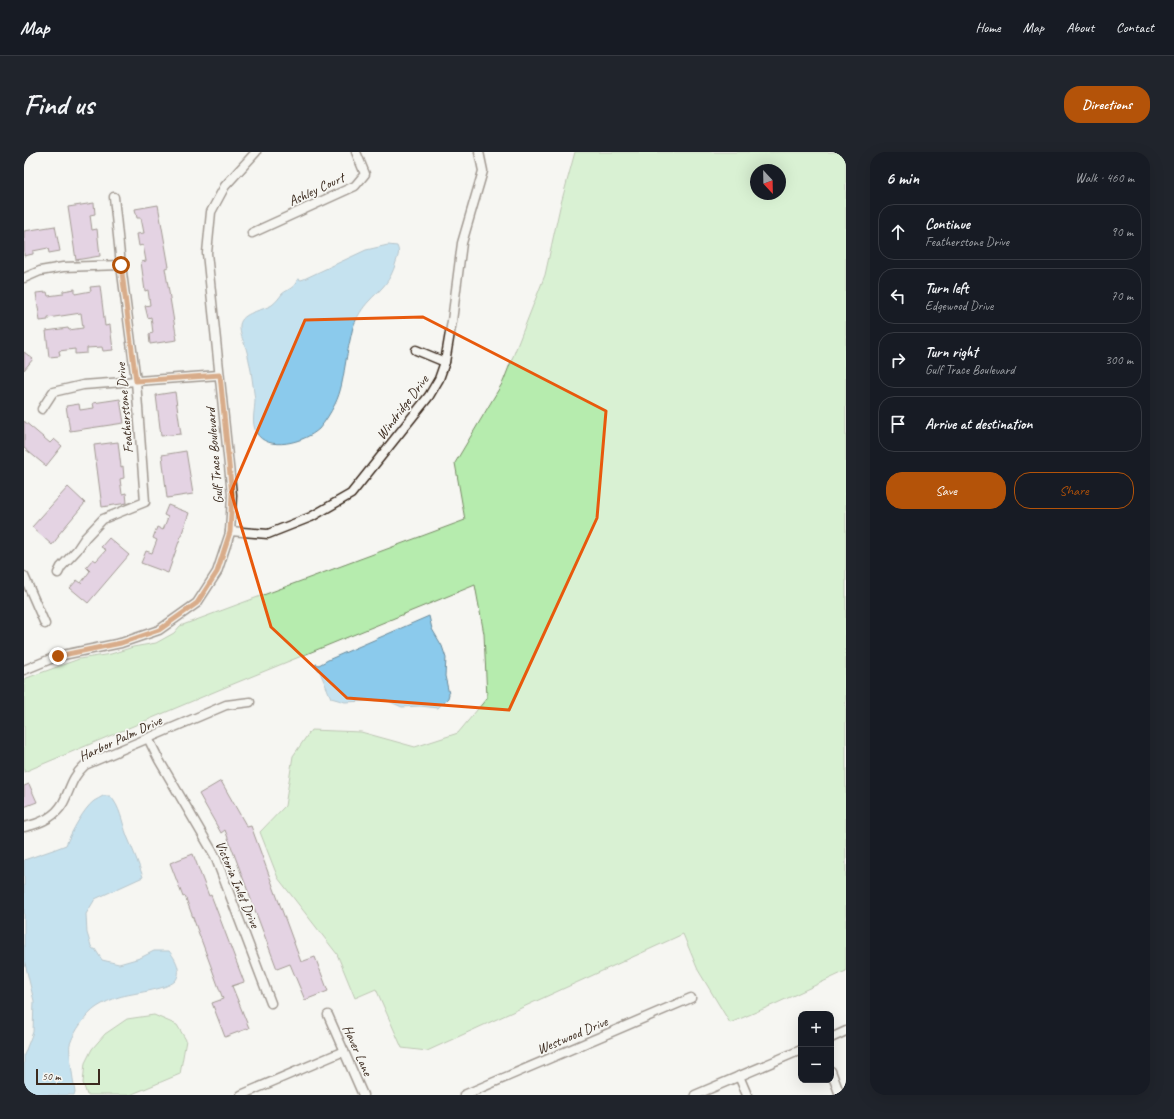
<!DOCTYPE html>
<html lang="en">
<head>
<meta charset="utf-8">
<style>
  :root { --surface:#171b24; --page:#20242c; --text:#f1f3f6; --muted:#9ea1a6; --line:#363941; --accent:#b45309 }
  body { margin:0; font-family:Caveat,sans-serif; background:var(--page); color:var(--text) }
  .controls { position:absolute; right:12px; bottom:12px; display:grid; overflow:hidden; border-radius:8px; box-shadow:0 4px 16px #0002 }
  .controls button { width:36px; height:36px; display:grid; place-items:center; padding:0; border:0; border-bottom:1px solid var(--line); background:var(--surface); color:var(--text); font:20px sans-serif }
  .compass { position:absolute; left:726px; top:12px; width:36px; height:36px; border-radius:50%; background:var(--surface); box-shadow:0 4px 16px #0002; rotate:158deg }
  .scale { position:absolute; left:12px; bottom:10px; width:64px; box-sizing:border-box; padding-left:4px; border:2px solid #3b2a1e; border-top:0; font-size:11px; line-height:14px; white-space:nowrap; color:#3b2a1e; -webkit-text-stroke:3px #f6f6f2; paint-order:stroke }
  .stop { position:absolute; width:12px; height:12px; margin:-9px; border:3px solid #b45309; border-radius:50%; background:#fff }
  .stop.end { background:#b45309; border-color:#fff; box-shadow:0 1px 4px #0008 }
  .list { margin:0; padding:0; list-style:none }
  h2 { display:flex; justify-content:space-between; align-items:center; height:52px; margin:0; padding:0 16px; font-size:17px }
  h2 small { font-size:13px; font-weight:400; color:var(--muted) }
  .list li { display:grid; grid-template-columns:26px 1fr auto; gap:12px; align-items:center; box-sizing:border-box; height:56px; margin:0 8px 8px; padding:0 8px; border:1px solid var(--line); border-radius:16px }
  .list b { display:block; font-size:15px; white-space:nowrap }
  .list p { margin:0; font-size:13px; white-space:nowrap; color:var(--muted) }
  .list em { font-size:13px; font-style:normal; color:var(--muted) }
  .actions { display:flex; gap:8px; padding:12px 16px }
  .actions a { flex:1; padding:9px 0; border:1px solid var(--accent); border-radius:16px; text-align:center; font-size:14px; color:var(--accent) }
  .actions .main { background:var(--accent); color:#fff }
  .icon { flex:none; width:22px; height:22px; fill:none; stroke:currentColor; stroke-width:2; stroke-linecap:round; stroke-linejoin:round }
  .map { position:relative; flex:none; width:822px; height:943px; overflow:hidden; border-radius:16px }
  header { display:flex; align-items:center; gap:24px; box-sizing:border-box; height:56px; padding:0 20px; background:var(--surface); border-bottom:1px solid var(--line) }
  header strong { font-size:19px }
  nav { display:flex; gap:22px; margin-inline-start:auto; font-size:14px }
  .intro { display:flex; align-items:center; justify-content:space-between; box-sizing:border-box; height:96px; padding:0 24px }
  h1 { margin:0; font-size:28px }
  .button { padding:10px 18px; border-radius:16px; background:var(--accent); color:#fff; font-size:14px; font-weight:700 }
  main { display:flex; gap:24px; padding:0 24px }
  aside { flex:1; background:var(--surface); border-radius:16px; box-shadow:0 4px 16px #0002 }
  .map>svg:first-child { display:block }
  .green { fill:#b6ecae; stroke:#788b66; fill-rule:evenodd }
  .water { fill:#8bcaec; stroke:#6b8a9a }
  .building { fill:#cfa9d1; stroke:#3b2a1e }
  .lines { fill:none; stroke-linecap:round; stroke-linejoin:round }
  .minor-casing { stroke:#3b2a1e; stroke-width:11 }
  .minor { stroke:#f6f6f2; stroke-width:8 }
  .route { stroke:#b45309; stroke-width:5 }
  .marked { fill:none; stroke:#e8590c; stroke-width:3; stroke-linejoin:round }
  .labels { text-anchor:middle; stroke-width:3.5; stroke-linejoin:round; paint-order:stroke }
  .street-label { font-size:14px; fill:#3b2a1e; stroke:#f6f6f2 }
</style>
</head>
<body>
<header>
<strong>Map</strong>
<nav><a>Home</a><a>Map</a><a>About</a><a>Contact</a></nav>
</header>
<div class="intro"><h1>Find us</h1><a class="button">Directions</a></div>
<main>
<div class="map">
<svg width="822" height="943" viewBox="0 0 822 943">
  <rect width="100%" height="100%" fill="#f6f6f2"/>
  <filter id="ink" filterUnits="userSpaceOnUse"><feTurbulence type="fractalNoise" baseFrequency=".025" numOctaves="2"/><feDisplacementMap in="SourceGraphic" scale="8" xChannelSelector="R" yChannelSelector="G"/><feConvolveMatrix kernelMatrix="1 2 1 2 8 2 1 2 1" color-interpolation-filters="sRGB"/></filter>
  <g filter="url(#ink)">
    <g class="green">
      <path d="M551 0H822V819L751 852 706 871 674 818 659 782 403 899 378 896 352 837 331 846 313 802 254 726 236 680 261 654 269 604 287 578 337 580 391 595 434 581 463 546 460 482 451 433 197 537 0 620V527L55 507 87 502 109 495 132 491 150 481 156 474 441 368 431 311 479 230 521 123 536 55ZM732 18H756V42H732Z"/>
      <path d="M130 863 153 873 162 888 156 922 106 943H63L59 931 61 911 68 897 81 882 103 867Z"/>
    </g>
    <g class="water">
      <path d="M364 93 373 94C376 100 374 104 372 110 369 120 365 129 357 137 354 141 349 144 346 148 338 156 333 165 329 175 326 188 323 201 321 214 319 226 317 240 311 252 307 260 301 270 295 277 281 290 243 301 232 280 227 270 231 258 231 248 230 241 229 233 228 226 227 217 225 208 223 200 221 191 215 182 216 173 218 160 238 159 248 153 252 150 255 146 258 142 264 137 271 136 273 128L275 127 277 128 280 127 342 98Z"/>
      <path d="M405 464 408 477 418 494 422 506 421 524 425 542 424 546 414 556 396 554 378 555 362 548 321 550 307 546 296 520 291 514 292 512 295 513 304 508Z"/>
      <path d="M79 644H86C96 654 98 670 103 684 109 698 114 710 119 725L71 747 62 762 63 781 67 794 69 797H71L78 808 95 812 116 806 130 799H145C151 806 159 820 151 829 142 838 108 841 95 845 88 847 79 851 73 855 62 862 50 880 46 892 44 898 50 932 51 941L50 943H0V903L9 880 10 849 0 807V708L29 698 42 693C47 681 60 656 70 649 73 647 76 646 79 644Z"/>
    </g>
    <g class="building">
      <path d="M70 51 71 62 66 63 68 78 73 77 76 104 52 108 44 55Z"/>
      <path d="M134 53 145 115 141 116 153 188 126 192 125 182 129 181 127 165 124 166 121 154 126 153 124 138 121 139 117 110 122 109 119 93 115 94 113 82 120 81 117 66H113L111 57Z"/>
      <path d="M31 74 36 99 25 101 24 96 9 99V102L0 104V79Z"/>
      <path d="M76 134 81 174 86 173 89 198 79 199 78 195 63 196V201L51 202V197L35 199 36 204 25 205 22 179 44 176 45 178 59 176 57 161 24 166V168L16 169 12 141 23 140 24 144 39 142V139L51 137V142L67 139 66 135Z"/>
      <path d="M0 200 9 207 0 218Z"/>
      <path d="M151 240 157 282 137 284 132 243Z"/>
      <path d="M96 247 100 271 46 279 42 254 55 252 56 258 70 256 69 251Z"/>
      <path d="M0 269 26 291 30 287 38 294 22 314 0 296Z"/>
      <path d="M94 290 97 315 99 314 100 326 96 327 98 342 102 341 103 351 78 355 70 293Z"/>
      <path d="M162 299 169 342 143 346 138 303Z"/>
      <path d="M44 335 61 351 34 383 35 384 28 393 8 375Z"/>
      <path d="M144 353 165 361 144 421 117 411 122 399 128 401 133 388 129 386 133 375 139 378 144 365 140 363Z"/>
      <path d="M85 386 105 403 64 451 46 436 53 428 57 431 66 419 62 415 69 407 72 409 82 398 77 395Z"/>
      <path d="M197 629 223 675 227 674 277 810 291 805 304 839 281 848 266 812 253 817 201 678 197 681 175 642Z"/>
      <path d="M5 632 13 650 0 655V634Z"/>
      <path d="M169 702 185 744 187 743 220 830 208 834 225 876 201 885 188 851 199 847 161 744 159 745 146 711Z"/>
    </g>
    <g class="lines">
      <defs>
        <g id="minor">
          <path d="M228 81 331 34 341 22 332 0"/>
          <path d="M0 126 16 119 39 115 97 113"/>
          <path d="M392 198 421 210"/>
          <path d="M18 257 29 240 59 233 195 223"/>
          <path d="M206 379 244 382 287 365 327 342 405 244 415 227 421 210 428 169 438 91 459 19 455 0"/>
          <path d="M34 421 37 415 53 398 61 386 79 367 121 350 112 229 97 113 90 45"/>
          <path d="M0 424 21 472"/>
          <path d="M0 518 34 504 97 491 135 478 173 451 193 420 206 381 208 343 183 101 187 60 201 34 232 0"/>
          <path d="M124 586 135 608 191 704 247 851"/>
          <path d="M0 675C15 672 31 665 39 651 47 636 47 626 61 613L202 553 226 550"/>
          <path d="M304 863 339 943"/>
          <path d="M807 886 822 879"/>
          <path d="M807 919 816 943"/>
          <path d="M715 924 723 943"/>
          <path d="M217 943 320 899"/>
          <path d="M440 943 667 846"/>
          <path d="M671 943 777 898"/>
        </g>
      </defs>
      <use href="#minor" class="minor-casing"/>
      <use href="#minor" class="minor"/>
    </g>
  </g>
  <g class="lines" filter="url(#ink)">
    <path class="route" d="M34 504 97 491 135 478 173 451 193 420 206 380 208 343 196 223 112 229 97 113"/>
  </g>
  <path d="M0 0H822V943H0ZM399 165 582 259 573 366 485 558 323 546 247 475 207 340 281 168Z" fill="#f6f6f2" fill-opacity=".55" fill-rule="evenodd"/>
  <path class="marked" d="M399 165 582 259 573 366 485 558 323 546 247 475 207 340 281 168Z"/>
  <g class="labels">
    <g class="street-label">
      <text transform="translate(292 37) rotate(-25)" y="5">Ashley Court</text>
      <text transform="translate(378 255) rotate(-53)" y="5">Windridge Drive</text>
      <text transform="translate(100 256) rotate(-95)" y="5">Featherstone Drive</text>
      <text transform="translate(190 304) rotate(-95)" y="5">Gulf Trace Boulevard</text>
      <text transform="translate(96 586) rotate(-25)" y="5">Harbor Palm Drive</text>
      <text transform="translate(214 732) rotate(67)" y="5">Victoria Inlet Drive</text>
      <text transform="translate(548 883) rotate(-23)" y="5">Westwood Drive</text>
      <text transform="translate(334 898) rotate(66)" y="5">Haver Lane</text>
    </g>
  </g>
</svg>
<div class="controls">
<button>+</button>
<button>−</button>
</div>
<svg class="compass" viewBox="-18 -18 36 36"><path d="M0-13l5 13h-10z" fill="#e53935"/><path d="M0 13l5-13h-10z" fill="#9ea1a6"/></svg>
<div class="scale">50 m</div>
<div class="stop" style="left:97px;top:113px"></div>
<div class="stop end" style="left:34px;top:504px"></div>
</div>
<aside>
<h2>6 min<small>Walk · 460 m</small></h2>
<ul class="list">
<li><svg class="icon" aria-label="ahead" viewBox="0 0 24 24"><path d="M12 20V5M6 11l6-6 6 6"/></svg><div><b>Continue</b><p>Featherstone Drive</p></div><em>90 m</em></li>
<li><svg class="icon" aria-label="left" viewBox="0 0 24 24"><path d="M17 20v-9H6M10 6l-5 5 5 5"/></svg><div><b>Turn left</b><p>Edgewood Drive</p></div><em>70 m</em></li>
<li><svg class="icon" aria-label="right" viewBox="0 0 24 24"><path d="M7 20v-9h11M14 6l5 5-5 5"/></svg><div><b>Turn right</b><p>Gulf Trace Boulevard</p></div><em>300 m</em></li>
<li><svg class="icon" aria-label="arrive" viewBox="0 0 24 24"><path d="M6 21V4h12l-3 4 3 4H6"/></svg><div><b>Arrive at destination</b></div></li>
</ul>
<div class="actions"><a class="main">Save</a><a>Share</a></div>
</aside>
</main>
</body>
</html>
